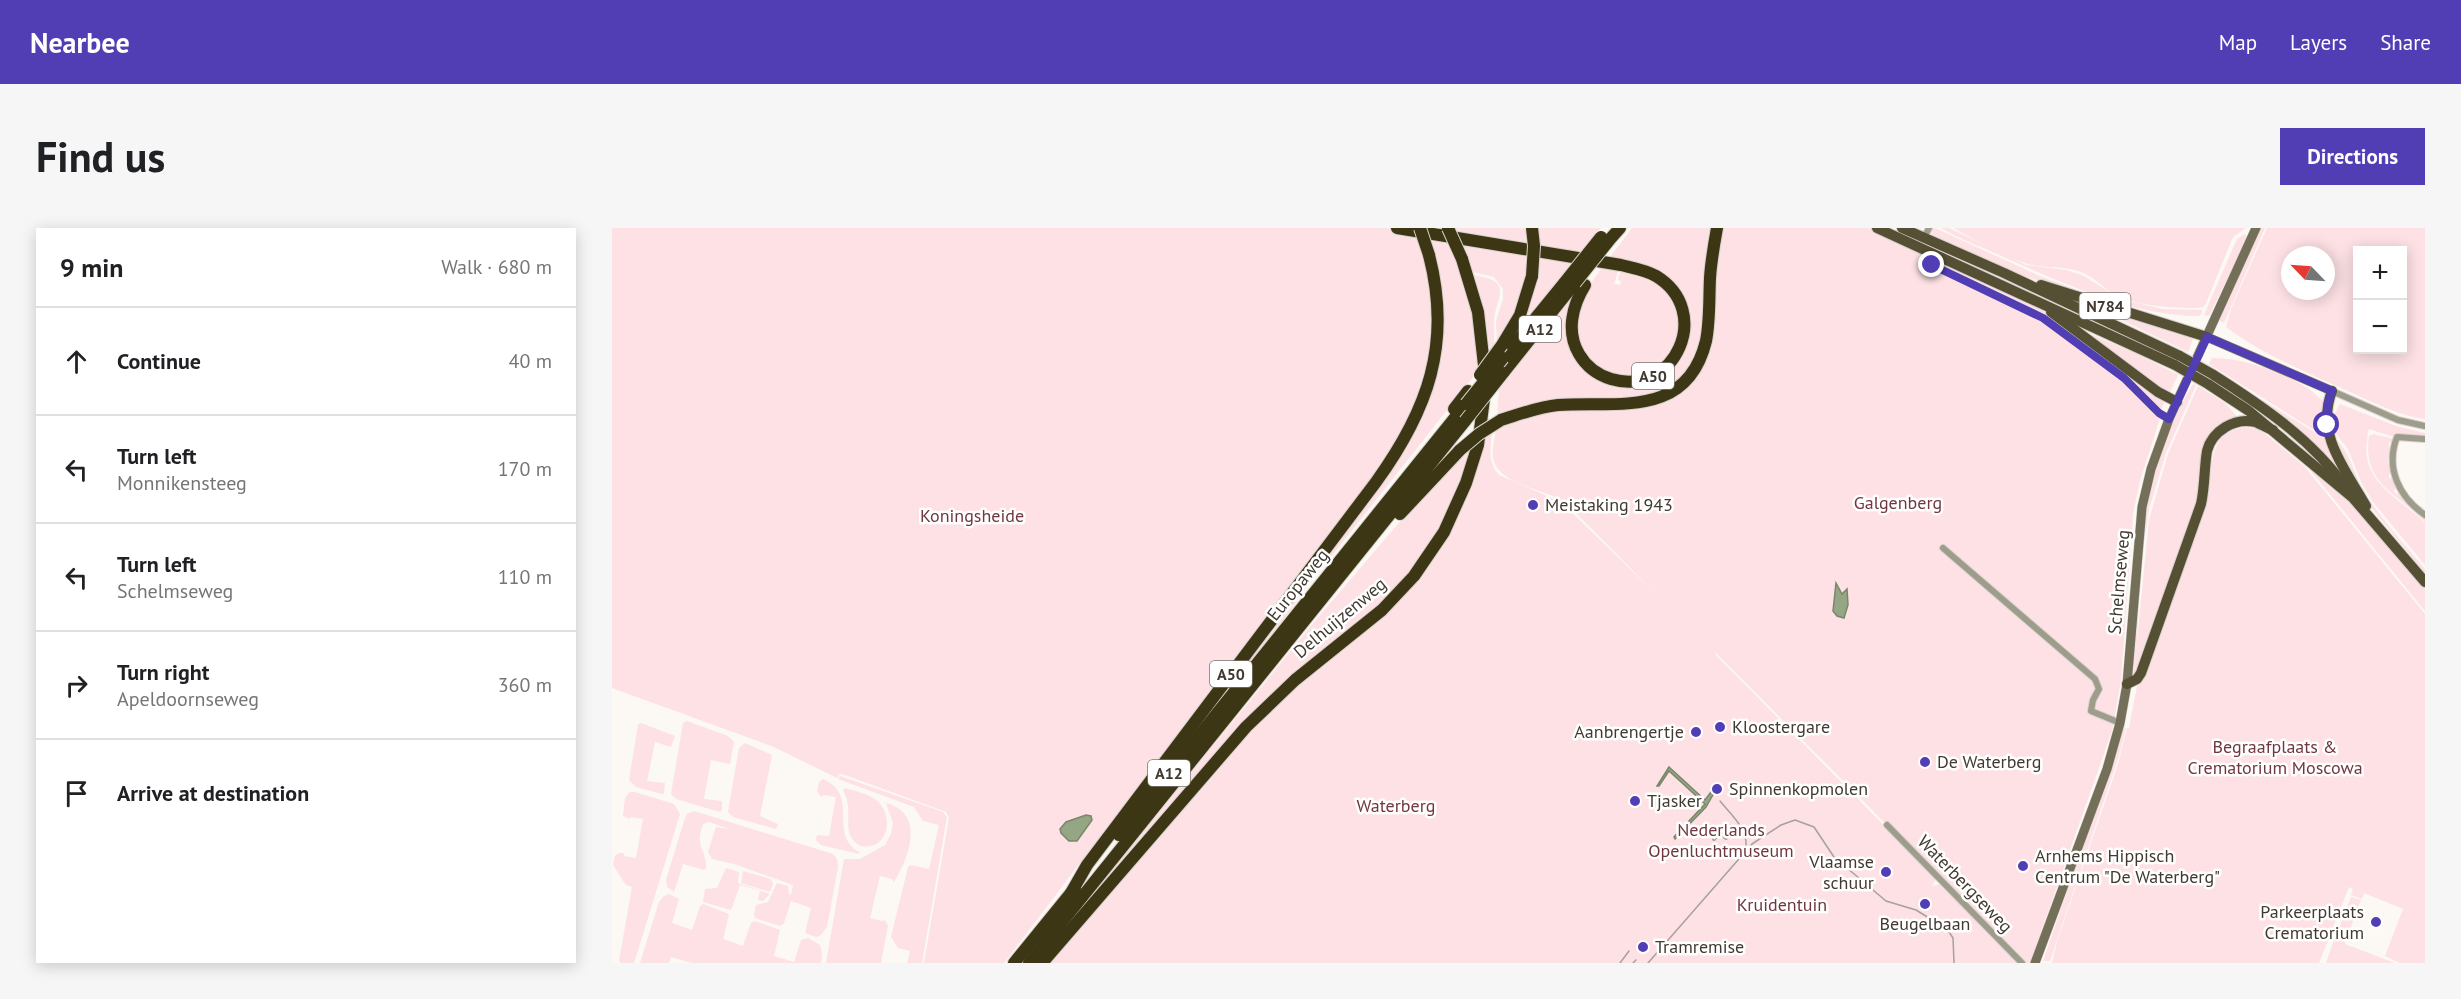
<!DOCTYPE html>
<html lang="en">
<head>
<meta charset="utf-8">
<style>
  :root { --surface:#fff; --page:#f6f6f6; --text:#202124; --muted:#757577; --line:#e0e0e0; --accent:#513eb5 }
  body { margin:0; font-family:"PT Sans",sans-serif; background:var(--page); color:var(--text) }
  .controls { position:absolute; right:18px; top:18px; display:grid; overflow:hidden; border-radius:0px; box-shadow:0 3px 15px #0003 }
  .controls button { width:54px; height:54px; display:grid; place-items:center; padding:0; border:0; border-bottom:2px solid var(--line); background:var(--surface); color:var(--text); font:30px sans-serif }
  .compass { position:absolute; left:1669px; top:18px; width:54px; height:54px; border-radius:50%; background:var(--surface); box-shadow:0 3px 15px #0003; rotate:295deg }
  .stop { position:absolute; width:18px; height:18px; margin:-14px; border:4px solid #513eb5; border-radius:50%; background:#fff }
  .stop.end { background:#513eb5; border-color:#fff; box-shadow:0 2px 6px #0008 }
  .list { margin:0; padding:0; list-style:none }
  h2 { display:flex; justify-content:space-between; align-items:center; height:78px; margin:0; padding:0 24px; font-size:26px }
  h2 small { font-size:20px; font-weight:400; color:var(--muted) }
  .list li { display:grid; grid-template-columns:39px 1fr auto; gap:18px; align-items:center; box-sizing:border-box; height:108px; padding:0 24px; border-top:2px solid var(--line) }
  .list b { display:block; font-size:22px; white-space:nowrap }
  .list p { margin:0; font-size:20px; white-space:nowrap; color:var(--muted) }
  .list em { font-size:20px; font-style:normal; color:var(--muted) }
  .icon { flex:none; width:33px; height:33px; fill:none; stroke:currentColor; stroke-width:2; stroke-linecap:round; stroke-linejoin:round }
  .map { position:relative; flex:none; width:1813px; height:735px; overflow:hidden; border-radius:0px }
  header { display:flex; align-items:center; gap:36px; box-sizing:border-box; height:84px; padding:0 30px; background:var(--accent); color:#fff }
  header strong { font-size:28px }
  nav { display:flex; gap:33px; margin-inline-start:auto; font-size:21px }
  .intro { display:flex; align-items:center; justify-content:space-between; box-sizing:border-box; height:144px; padding:0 36px }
  h1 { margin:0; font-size:42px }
  .button { padding:15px 27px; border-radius:0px; background:var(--accent); color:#fff; font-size:21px; font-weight:700 }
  main { display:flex; gap:36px; padding:0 36px }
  aside { flex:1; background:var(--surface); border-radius:0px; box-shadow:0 3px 15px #0003 }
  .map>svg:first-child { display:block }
  .green { fill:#fde1e4; fill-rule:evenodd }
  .water { fill:#94a684; stroke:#7b866b; stroke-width:1.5 }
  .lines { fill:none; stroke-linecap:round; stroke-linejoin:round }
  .street-casing { stroke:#d7d2cd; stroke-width:8 }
  .secondary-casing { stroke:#d7d2cd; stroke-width:10 }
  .primary-casing { stroke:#d7d2cd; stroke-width:12 }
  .highway-casing { stroke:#d7d2cd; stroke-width:14 }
  .street { stroke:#9e9c8b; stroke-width:6 }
  .secondary { stroke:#736f58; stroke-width:9 }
  .primary { stroke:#555034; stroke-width:10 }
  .highway { stroke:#3c3614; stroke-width:12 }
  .tram { stroke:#a6a19a; stroke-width:1.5 }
  .rail-casing { stroke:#a6a19a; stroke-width:4 }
  .rail { stroke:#fff; stroke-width:1.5; stroke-dasharray:4.5; stroke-linecap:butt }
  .primary-bridge-casing { stroke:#d7d2cd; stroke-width:12; stroke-linecap:butt }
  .highway-bridge-casing { stroke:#d7d2cd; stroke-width:14; stroke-linecap:butt }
  .primary-bridge { stroke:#555034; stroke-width:10 }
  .highway-bridge { stroke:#3c3614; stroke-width:12 }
  .route { stroke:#513eb5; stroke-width:8 }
  .poi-dot { fill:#513eb5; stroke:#fff; stroke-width:2 }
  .labels { text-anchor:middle; stroke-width:5; stroke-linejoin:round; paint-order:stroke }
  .shield { fill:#fff; stroke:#7a756f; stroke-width:1.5 }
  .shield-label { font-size:16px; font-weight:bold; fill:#413a31 }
  .park-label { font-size:18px; fill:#713740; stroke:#fff }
  .poi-label { font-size:18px; fill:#413a31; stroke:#fff; text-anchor:start }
  .street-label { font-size:18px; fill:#413a31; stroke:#fff }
</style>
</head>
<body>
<header>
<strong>Nearbee</strong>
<nav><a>Map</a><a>Layers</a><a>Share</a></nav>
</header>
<div class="intro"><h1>Find us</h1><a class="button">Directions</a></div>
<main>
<aside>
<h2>9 min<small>Walk · 680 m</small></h2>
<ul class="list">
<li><svg class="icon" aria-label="ahead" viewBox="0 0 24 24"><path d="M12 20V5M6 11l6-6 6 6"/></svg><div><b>Continue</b></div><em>40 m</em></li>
<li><svg class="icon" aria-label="left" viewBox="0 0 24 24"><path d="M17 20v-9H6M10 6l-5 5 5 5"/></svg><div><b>Turn left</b><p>Monnikensteeg</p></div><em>170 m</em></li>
<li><svg class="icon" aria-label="left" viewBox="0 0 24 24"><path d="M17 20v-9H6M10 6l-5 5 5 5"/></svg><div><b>Turn left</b><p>Schelmseweg</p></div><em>110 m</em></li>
<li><svg class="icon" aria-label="right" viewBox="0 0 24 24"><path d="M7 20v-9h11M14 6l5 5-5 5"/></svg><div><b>Turn right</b><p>Apeldoornseweg</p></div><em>360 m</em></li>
<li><svg class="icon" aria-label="arrive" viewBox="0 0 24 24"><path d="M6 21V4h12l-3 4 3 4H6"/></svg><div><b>Arrive at destination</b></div></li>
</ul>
</aside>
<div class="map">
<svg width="1813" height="735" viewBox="0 0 1813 735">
  <rect width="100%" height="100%" fill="#fcf8f4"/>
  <g class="green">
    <path d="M0 0H776L805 8 816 47 819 72 817 127 798 190 771 236 392 735H312L337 590 334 584 233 547 228 546 225 550 162 519 0 460Z"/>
    <path d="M842 0H916L918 20 847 9Z"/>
    <path d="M923 0H989L967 27 925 21Z"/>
    <path d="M1020 0H1099L1093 87 1087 125 1067 153 1043 169 960 174 885 191 887 160 964 63 959 81 971 137 1032 155 1074 112 1061 59 996 32Z"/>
    <path d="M1109 0H1257L1430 82 1553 173 1549 182 1546 181 1548 190 1528 253 1521 286 1509 452 1500 503 1418 735H1412L1104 425 1103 426 1324 650 1320 658 1330 656 1407 735H437L632 508 687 456 768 391 801 358 818 336 844 293 865 242 873 207 881 202C878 219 875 233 887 247L949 274 1045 367 954 275C934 260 885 258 881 229 880 220 883 210 884 200L896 194 939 181 1026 179 1085 142Z"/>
    <path d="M1319 0H1323L1430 49 1482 68V71L1400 44 1320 8Z"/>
    <path d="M1329 0H1337L1414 37 1454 42 1470 47 1509 71 1550 81 1590 82V85L1587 88C1522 89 1446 53 1387 27 1368 18 1347 11 1329 0Z"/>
    <path d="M1342 0H1634L1621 9 1594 75 1591 79 1585 80C1561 80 1521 78 1500 65 1488 57 1480 47 1466 43 1451 38 1436 40 1420 37 1400 33 1360 11 1342 0Z"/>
    <path d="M1649 0H1653L1612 95 1608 93V90Z"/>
    <path d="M1655 0H1813V191C1787 188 1763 175 1738 164 1696 145 1651 127 1614 99L1619 81ZM1746 22H1790V122H1746ZM1678 27H1714V63H1678Z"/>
    <path d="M1633 6 1635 10 1597 88 1592 87 1625 11Z"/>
    <path d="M816 10 839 13 860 70 869 139 693 362 643 430 546 551 772 250 824 138Z"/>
    <path d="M850 15 918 26 908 75 885 117 884 93 891 71V61L882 49 861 44Z"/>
    <path d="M924 27 963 33 894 118Z"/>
    <path d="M992 37 1007 40 1002 56 1008 57 1009 53 1006 52 1009 40C1035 48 1065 57 1067 90 1067 95 1069 103 1068 108 1067 112 1063 117 1061 120 1035 170 964 150 963 94 963 78 982 50 992 37Z"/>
    <path d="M862 47C904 54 883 68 882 95 881 106 885 116 878 126L874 92Z"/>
    <path d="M1485 80 1582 108 1576 124Z"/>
    <path d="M1471 103 1523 125 1566 147 1557 166Z"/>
    <path d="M1600 130C1629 129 1671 144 1695 160 1703 164 1706 171 1714 174L1713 209 1597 136Z"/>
    <path d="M1581 156 1584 157 1554 225 1537 281 1529 336 1523 449H1521L1533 287C1542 241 1556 196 1581 156Z"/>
    <path d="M1586 158 1614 176 1627 191 1604 204 1590 261 1524 447 1523 433 1537 292 1556 226Z"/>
    <path d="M1631 160 1715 212 1742 261Z"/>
    <path d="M1728 176 1784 198 1813 205V209H1782L1757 201C1755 205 1756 209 1755 214 1749 255 1789 271 1813 295V337L1761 274 1750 256 1736 221 1722 203V187Z"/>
    <path d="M1634 196C1652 196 1664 210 1677 221 1729 261 1771 309 1813 360V383L1690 232 1648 200Z"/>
    <path d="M1633 199 1645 201 1651 204 1692 238 1813 386V735H1787L1773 728 1791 681 1752 665 1750 671 1739 667 1741 661 1737 659 1707 735H1440L1445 714 1506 536 1515 500H1517L1526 453 1598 243C1604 218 1603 205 1633 199Z"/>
    <path d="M1761 206 1782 211 1781 214H1777V220L1780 221V230H1776V236L1780 237V246H1777V250H1781L1785 260 1782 262 1784 266 1787 264 1813 289V294C1785 265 1750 256 1757 208Z"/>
    <path d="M1723 210C1739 225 1742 248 1754 267 1771 293 1793 317 1813 341V347C1785 305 1733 261 1723 210Z"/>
    <path d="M862 215 836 289 787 361 700 434 434 723 703 393 803 276Z"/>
    <path d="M75 493 116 508 122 514 118 536 99 532 92 571 110 573V582L108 584 64 571 59 566 71 495Z"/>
    <path d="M29 495 63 508 59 519 43 514 35 553 53 555 52 565 50 566 24 559 17 552 26 497Z"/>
    <path d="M1512 499 1514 500 1507 528 1438 733H1431Z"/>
    <path d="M133 515 160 527 148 588 166 596 164 601 121 589 116 584 127 520Z"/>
    <path d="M228 548 331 584 335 589 310 735H295L298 723 286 720 279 709 296 639 299 637 317 641 327 597 311 593 302 579 226 551Z"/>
    <path d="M211 551C249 568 215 605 247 624V626L209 617 204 612 205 607 217 608 224 569 212 567 209 569 205 563 207 554Z"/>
    <path d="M233 560C243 563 257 566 264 572 283 587 277 623 249 618 226 606 244 585 231 562Z"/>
    <path d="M18 564H23L62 576 68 586 23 732 21 735H9L7 733 20 659 14 657 1 637 3 628 7 625H12V628L24 630 31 591 19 589 18 591 11 588 13 570Z"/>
    <path d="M274 575C313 585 298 628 282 654L280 651 268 648 258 690 270 693 273 692 276 698 269 735H214L232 631H248L273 617 279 606 281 595Z"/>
    <path d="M82 583 221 626 225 631 226 639 215 699 209 707 204 709 193 705 199 680 179 673 172 695 168 698 143 690 142 686 144 677 156 674 165 655 176 658 177 666 179 667 181 657 122 636 100 631 96 624 104 599 117 601 97 594 91 596C82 620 95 622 94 640L92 642 71 636 62 664 55 659 54 652 73 590 75 586Z"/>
    <path d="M114 640 127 644 126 655 158 666 151 673 146 672 148 663 128 657 119 682 91 674 93 661 105 660Z"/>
    <path d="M131 643 159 651 161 656 158 664 129 655Z"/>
    <path d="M57 666 67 671 60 695 80 702 88 678 91 676 117 686 111 711 131 718 139 695 143 693 168 702 162 728 182 734 189 712 196 710 208 717 210 725 209 735H80L59 729 57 735H28L47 674 52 668Z"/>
    <path d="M1739 669 1749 672 1736 707 1726 703Z"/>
    <path d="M1723 709 1734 712 1733 716 1783 735H1714Z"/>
  </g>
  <g class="water">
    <path d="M1224 355 1230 366 1235 361 1236 377 1232 390 1225 388 1221 383Z"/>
    <path d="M1057 539 1093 572 1099 564 1102 565 1094 579 1063 611 1062 609 1093 576 1057 543 1047 558H1045Z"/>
    <path d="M474 587 479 588 480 592 465 613H457L449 605 448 601 454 594Z"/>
  </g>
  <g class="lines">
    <defs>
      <g id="street">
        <path d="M1312 10 1317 0"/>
        <path d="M1314 34 1431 90 1512 150 1547 185 1557 191"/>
        <path d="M1720 163 1786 192 1813 198"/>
        <path d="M1813 211 1785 209C1773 240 1787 269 1813 287"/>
        <path d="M1331 320 1483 451 1487 461 1481 472 1479 483 1508 495"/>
        <path d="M1275 597 1410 735"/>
      </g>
      <g id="secondary">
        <path d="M1595 109 1720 163"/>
        <path d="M1423 735 1495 541 1508 495 1515 456 1530 279 1539 241 1557 191 1644 0"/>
      </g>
      <g id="primary">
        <path d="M1265 0 1563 137"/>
        <path d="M1290 0 1392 45 1568 128"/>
        <path d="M1429 57 1595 109"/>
        <path d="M1439 84 1546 164 1565 174"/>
        <path d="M1600 146C1649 177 1701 212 1734 260"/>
        <path d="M1596 156 1637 183 1741 270 1813 354"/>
        <path d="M1720 163C1703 207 1734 242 1754 278"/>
        <path d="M1515 456 1525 451 1529 445 1589 276C1593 258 1592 241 1595 223 1600 203 1623 189 1643 194 1649 196 1655 200 1661 202"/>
      </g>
      <g id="highway">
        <path d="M785 0 1009 37C1021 40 1034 42 1044 48 1102 83 1063 170 999 151 986 147 974 138 967 126 954 104 960 78 973 57"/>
        <path d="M999 10 1008 0"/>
        <path d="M850 31 866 84 873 146"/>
        <path d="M890 117 908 87 920 48"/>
        <path d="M891 130 953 54"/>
        <path d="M891 145 963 55"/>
        <path d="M842 181 856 163"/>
        <path d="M889 192C908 186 926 179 946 177 1005 173 1075 191 1094 113 1098 93 1097 71 1098 50 1099 33 1102 17 1105 0"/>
        <path d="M788 286 848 222"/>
        <path d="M507 607 854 176"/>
        <path d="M459 665 475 637 764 254C816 182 840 116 817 27"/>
        <path d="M402 735 463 660"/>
        <path d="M417 735 853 193"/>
        <path d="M430 735 634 499 683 452 770 382 802 348 832 304 854 255 866 217 873 163"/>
      </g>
    </defs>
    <use href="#street" class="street-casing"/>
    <use href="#secondary" class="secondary-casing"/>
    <use href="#primary" class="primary-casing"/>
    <use href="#highway" class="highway-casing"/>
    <use href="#street" class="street"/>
    <use href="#secondary" class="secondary"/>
    <use href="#primary" class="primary"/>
    <use href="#highway" class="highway"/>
    <g class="tram">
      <path d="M1108 573C1120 588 1139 603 1133 624"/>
      <path d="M1008 735 1017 723"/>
      <path d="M1021 735 1024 732"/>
      <path d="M1036 735 1140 616 1169 597 1183 592 1202 599 1222 629 1274 673 1304 682 1335 701 1341 710 1342 735"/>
    </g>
    <defs>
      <path id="rail" d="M1102 611 1107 604 1114 610"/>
    </defs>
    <use href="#rail" class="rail-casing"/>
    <use href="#rail" class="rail"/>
    <defs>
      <g id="primary-bridge">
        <path d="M1568 128 1600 146"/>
        <path d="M1563 137 1596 156"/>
      </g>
      <g id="highway-bridge">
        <path d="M808 0 817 27"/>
        <path d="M836 0 850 31"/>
        <path d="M920 48 922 18 920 0"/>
        <path d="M953 54 989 9"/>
        <path d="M963 55 999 10"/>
        <path d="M868 147 890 117"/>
        <path d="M854 176 891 130"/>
        <path d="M853 193 891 145"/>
        <path d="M848 222 867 206 889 192"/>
      </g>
    </defs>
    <use href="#primary-bridge" class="primary-bridge-casing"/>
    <use href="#highway-bridge" class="highway-bridge-casing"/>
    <use href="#primary-bridge" class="primary-bridge"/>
    <use href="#highway-bridge" class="highway-bridge"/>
  </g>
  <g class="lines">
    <path class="route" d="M1320 37 1431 90 1512 150 1547 185 1557 191 1595 109 1720 163 1715 178V197"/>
  </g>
  <g class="poi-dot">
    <circle cx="921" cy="277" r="6"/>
    <circle cx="1108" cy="499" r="6"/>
    <circle cx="1084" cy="504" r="6"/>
    <circle cx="1313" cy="534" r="6"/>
    <circle cx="1105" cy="561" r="6"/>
    <circle cx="1023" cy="573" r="6"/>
    <circle cx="1411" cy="638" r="6"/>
    <circle cx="1274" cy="644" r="6"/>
    <circle cx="1313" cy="676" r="6"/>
    <circle cx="1764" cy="694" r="6"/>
    <circle cx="1031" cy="719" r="6"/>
  </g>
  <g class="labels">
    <g class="shield">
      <rect x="1467.5" y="65" width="51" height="26" rx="4.5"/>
      <rect x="907" y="88" width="42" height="26" rx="4.5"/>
      <rect x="1020" y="135" width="42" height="26" rx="4.5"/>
      <rect x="598" y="433" width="42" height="26" rx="4.5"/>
      <rect x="536" y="532" width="42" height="26" rx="4.5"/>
    </g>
    <g class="shield-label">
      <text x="1493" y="84">N784</text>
      <text x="928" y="107">A12</text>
      <text x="1041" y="154">A50</text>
      <text x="619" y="452">A50</text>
      <text x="557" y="551">A12</text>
    </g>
    <g class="park-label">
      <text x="1286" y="281">Galgenberg</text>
      <text x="360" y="294">Koningsheide</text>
      <text x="1663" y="525">Begraafplaats &amp;<tspan x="1663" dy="21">Crematorium Moscowa</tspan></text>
      <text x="784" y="584">Waterberg</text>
      <text x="1109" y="608">Nederlands<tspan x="1109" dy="21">Openluchtmuseum</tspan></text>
      <text x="1170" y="683">Kruidentuin</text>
    </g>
    <g class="poi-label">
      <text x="933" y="283">Meistaking 1943</text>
      <text x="1120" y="505">Kloostergare</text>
      <text x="1072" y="510" text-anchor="end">Aanbrengertje</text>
      <text x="1325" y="540">De Waterberg</text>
      <text x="1117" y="567">Spinnenkopmolen</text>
      <text x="1035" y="579">Tjasker</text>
      <text x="1423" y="634">Arnhems Hippisch<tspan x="1423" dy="21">Centrum "De Waterberg"</tspan></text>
      <text x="1262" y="640" text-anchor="end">Vlaamse<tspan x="1262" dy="21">schuur</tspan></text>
      <text x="1752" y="690" text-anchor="end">Parkeerplaats<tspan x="1752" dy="21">Crematorium</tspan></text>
      <text x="1313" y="702" text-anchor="middle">Beugelbaan</text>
      <text x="1043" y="725">Tramremise</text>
    </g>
    <g class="street-label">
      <text transform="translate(1507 354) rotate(-85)" y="6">Schelmseweg</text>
      <text transform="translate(686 357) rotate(-51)" y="6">Europaweg</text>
      <text transform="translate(728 390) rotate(-40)" y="6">Delhuijzenweg</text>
      <text transform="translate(1353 656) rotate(46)" y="6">Waterbergseweg</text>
    </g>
  </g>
</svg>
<div class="controls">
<button>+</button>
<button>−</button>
</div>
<svg class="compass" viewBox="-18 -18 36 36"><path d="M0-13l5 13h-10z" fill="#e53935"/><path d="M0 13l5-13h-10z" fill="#757577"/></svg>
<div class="stop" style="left:1715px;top:197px"></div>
<div class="stop end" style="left:1320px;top:37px"></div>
</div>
</main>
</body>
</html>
